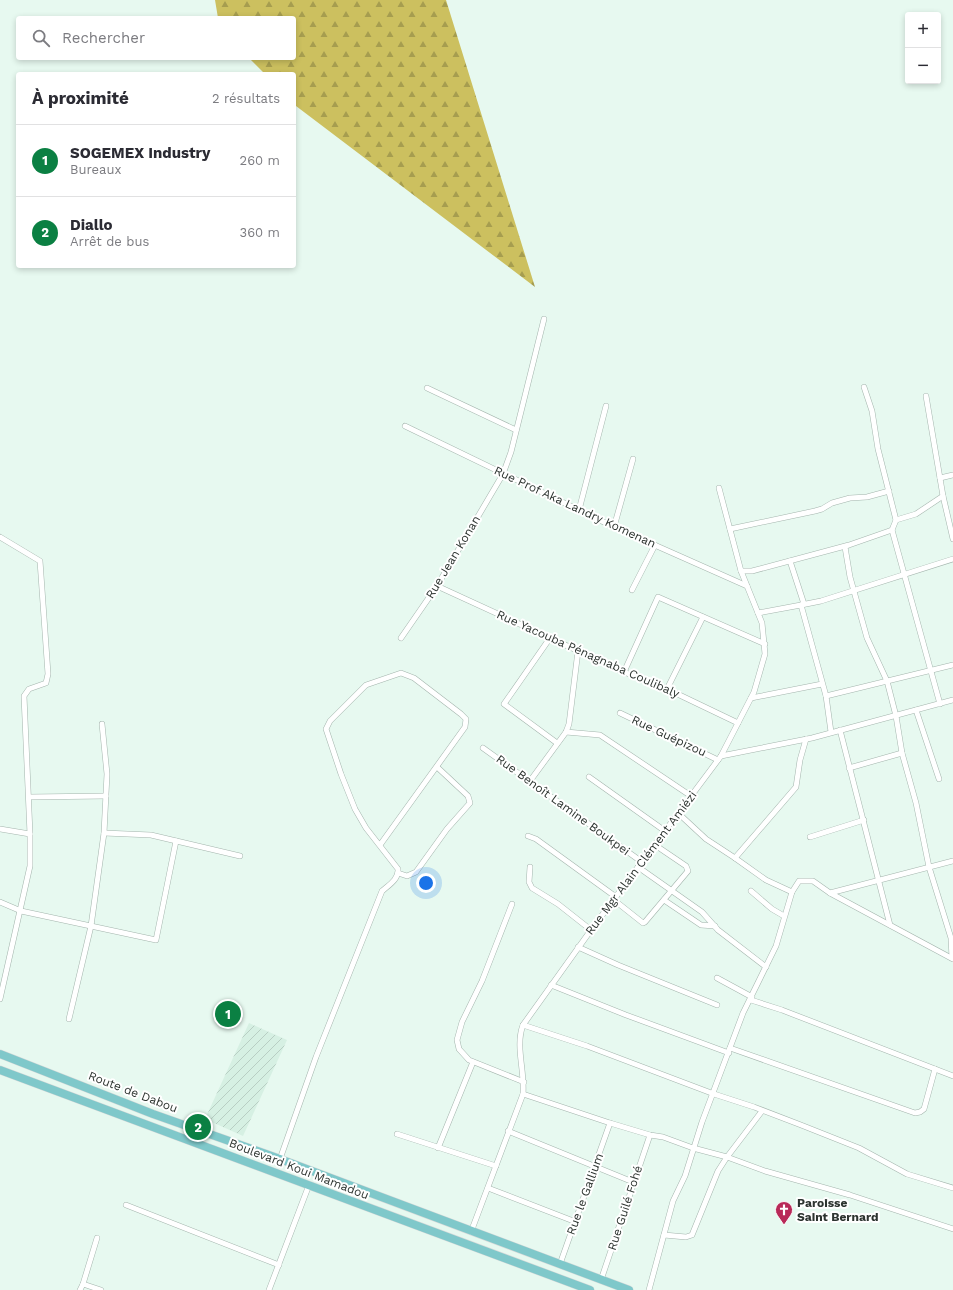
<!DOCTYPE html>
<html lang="fr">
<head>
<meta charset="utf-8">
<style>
  :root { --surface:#fff; --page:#f7f7f7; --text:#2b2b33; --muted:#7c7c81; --line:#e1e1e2; --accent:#0b8043 }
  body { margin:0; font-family:"Work Sans",sans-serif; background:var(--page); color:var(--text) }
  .controls { position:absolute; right:12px; top:12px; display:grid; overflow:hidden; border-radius:4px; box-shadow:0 2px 6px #0003 }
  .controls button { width:36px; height:36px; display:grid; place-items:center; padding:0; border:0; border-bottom:1px solid var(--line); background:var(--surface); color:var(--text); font:20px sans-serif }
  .you { position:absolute; left:426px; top:883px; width:14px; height:14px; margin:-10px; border:3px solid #fff; border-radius:50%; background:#1a73e8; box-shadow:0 0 0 6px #1a73e833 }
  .badge { display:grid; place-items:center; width:26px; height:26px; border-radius:50%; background:var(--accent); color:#fff; font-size:13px; font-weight:700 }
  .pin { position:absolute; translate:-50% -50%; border:2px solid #fff; box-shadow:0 1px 4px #0006 }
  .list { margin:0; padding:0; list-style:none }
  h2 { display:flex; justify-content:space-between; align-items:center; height:52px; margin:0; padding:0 16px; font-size:17px }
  h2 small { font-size:13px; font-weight:400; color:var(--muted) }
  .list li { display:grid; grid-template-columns:26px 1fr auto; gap:12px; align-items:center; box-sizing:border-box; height:72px; padding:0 16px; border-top:1px solid var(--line) }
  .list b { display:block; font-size:15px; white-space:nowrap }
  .list p { margin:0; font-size:13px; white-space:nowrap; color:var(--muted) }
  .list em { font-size:13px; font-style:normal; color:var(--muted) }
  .icon { flex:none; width:22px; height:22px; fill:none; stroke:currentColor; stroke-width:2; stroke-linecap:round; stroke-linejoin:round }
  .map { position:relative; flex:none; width:953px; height:1290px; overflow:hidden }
  .search { position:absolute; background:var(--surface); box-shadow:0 2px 6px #0003; left:16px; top:16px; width:280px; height:44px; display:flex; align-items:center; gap:10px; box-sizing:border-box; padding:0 14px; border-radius:4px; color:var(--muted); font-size:15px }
  .panel { position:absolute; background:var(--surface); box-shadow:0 2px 6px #0003; left:16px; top:72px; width:280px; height:196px; border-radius:4px }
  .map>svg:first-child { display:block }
  .industrial { fill:url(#industrial-furrows) }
  .forest { fill:url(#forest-firs) }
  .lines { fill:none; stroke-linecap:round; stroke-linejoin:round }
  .minor-casing { stroke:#a4b5ad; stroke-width:6 }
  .primary-casing { stroke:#d9dada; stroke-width:9 }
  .minor { stroke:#fff; stroke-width:5 }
  .primary { stroke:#7fc8ca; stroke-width:8 }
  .labels { text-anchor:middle; stroke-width:4; stroke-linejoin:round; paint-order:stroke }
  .street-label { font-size:12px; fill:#2d3430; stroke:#fff }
  .poi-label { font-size:12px; font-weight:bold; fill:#2d3430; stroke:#fff; text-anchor:start }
</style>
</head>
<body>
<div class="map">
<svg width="953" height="1290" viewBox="0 0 953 1290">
  <defs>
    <pattern id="industrial-furrows" width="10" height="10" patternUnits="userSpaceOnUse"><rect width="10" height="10" fill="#d6f0e3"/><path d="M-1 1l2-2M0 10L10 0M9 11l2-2" fill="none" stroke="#b8cec3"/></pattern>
    <pattern id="forest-firs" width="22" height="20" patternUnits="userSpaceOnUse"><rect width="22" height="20" fill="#ccc05f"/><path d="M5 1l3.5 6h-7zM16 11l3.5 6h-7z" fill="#a69d4f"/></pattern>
  </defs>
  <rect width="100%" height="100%" fill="#e7f9f0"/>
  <path class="industrial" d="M249 1023 287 1040 243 1136 205 1119Z"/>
  <path class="forest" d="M215 0H446L535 287 296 106 294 104V74H265L249 58H294V18H218Z"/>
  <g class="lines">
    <defs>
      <g id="minor">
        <path d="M427 388 516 430"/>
        <path d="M926 396 943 496 953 539"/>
        <path d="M405 426 614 527 747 586"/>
        <path d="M940 478 953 475"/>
        <path d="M579 510 606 406"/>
        <path d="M896 520 916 514 943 496"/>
        <path d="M614 527 633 459"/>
        <path d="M730 529 815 511 822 509 832 503 850 498 867 497 889 491"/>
        <path d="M892 530 940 704"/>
        <path d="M0 537 40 561 48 674 46 683 29 689 24 696 30 834V866L0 999"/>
        <path d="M845 547 850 577 867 638 887 681 896 716 902 753 916 803 929 867 951 938 952 958"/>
        <path d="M790 561 804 604"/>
        <path d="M741 571H752L849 545 892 530 896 520 878 449 872 411 864 387"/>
        <path d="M437 586 624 672 667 689 738 723"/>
        <path d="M632 590 655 545"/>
        <path d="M801 605 821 601 953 559"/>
        <path d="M758 613 801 605 826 696 831 732"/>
        <path d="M401 638 437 586 503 474 511 452 544 319"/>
        <path d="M550 638 504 704 557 743"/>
        <path d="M624 672 658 597 765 644"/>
        <path d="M667 689 703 617"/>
        <path d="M826 696 953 665"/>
        <path d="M751 698 822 684"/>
        <path d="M916 710 939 779"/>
        <path d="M620 713 718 760"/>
        <path d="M840 730 890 925"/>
        <path d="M566 732 600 735 691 796"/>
        <path d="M483 748 642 862"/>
        <path d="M721 756 812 738 953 700"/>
        <path d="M849 768 902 753"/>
        <path d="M589 777 665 831"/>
        <path d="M530 781 566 732 569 724 578 651"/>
        <path d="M29 797 106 796"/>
        <path d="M678 813 706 839 735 858"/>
        <path d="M0 829 30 834"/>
        <path d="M104 833 151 835 240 856"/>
        <path d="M528 836 536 839 616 897"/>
        <path d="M810 837 864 820"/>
        <path d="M530 867 529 882 532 888 558 904 591 930"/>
        <path d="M638 867 702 912 718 930 766 967"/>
        <path d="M398 873 407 876 416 872 447 829 470 803 468 796 437 767"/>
        <path d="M751 891 772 909 784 916"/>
        <path d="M792 892 766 880 735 858 796 787 800 760 806 739"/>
        <path d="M830 893 953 861"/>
        <path d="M614 900 643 923 645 922 688 871 686 866 655 845"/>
        <path d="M664 900 701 925 715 926"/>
        <path d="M0 902 21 911 156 940 176 841"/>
        <path d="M512 904 482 981 462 1022 457 1040 459 1049 469 1060 524 1082"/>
        <path d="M578 947 618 965 717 1005"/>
        <path d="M717 978 752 997"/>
        <path d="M551 985 626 1015 729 1053"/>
        <path d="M751 1000 782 1010 953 1076"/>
        <path d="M69 1019 91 926 104 833 107 774 102 724"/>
        <path d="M523 1025 587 1046 714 1094 754 1107 801 1125 859 1148 907 1174 953 1188"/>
        <path d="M730 1048 915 1113 920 1112 924 1109 935 1069"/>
        <path d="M523 1094 610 1123 650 1135 663 1137 693 1148 727 1157 765 1171 850 1195 953 1229"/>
        <path d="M508 1131 633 1182"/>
        <path d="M397 1134 496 1166"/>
        <path d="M438 1148 473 1062"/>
        <path d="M280 1159 316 1057 382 891C389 885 399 879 398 869L366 828 355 809 341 774 326 729 330 721 366 685 401 673 414 678 461 714 466 719 465 727 380 845"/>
        <path d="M488 1188 576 1222"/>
        <path d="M126 1205 279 1265"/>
        <path d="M471 1232 523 1094C525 1071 515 1046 523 1025L591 930 721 756 754 692 765 654 762 623 741 571 719 488"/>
        <path d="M664 1235 686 1237 692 1235 718 1171 727 1157 762 1111"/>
        <path d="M560 1264 610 1123"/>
        <path d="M601 1280 650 1135"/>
        <path d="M83 1284 97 1238"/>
        <path d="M80 1290 83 1284 101 1290"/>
        <path d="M269 1290 309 1185"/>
        <path d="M649 1290 673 1201 685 1176 702 1122 743 1013 776 946 792 892 799 881H813L830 893 953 959"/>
      </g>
      <g id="primary">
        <path d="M0 1054 153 1114 280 1159 629 1290"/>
        <path d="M0 1070 590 1290"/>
      </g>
    </defs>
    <use href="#minor" class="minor-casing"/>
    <use href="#primary" class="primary-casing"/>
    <use href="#minor" class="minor"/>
    <use href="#primary" class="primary"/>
  </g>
  <defs>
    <symbol id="church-pin" viewBox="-11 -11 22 30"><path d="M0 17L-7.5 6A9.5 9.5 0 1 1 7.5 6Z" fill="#b82958" stroke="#fff"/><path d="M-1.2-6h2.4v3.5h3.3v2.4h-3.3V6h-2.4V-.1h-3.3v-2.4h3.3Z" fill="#fff"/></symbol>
  </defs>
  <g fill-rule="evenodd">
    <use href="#church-pin" x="774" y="1200" width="20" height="27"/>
  </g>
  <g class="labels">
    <g class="street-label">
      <text transform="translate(575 507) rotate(25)" y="4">Rue Prof Aka Landry Komenan</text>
      <text transform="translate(453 557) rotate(-59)" y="4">Rue Jean Konan</text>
      <text transform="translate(588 654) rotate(24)" y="4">Rue Yacouba Pénagnaba Coulibaly</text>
      <text transform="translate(669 736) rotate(25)" y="4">Rue Guépizou</text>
      <text transform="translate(563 805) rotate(36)" y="4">Rue Benoît Lamine Boukpei</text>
      <text transform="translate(641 863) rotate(-53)" y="4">Rue Mgr Alain Clément Amiézi</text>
      <text transform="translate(133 1092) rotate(21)" y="4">Route de Dabou</text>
      <text transform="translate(299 1169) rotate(21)" y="4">Boulevard Koui Mamadou</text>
      <text transform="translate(585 1194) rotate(-70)" y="4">Rue le Gallium</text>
      <text transform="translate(625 1208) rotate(-72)" y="4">Rue Guilé Fohé</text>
    </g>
    <g class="poi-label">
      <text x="797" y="1207">Paroisse<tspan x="797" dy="14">Saint Bernard</tspan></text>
    </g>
  </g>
</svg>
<div class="controls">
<button>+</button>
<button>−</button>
</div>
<div class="you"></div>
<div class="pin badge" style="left:228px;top:1014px">1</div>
<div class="pin badge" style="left:198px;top:1127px">2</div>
<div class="search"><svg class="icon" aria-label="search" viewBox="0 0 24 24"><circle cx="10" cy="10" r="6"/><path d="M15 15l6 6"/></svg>Rechercher</div>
<section class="panel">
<h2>À proximité<small>2 résultats</small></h2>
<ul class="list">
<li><span class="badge">1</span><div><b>SOGEMEX Industry</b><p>Bureaux</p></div><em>260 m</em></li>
<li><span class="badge">2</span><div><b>Diallo</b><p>Arrêt de bus</p></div><em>360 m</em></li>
</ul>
</section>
</div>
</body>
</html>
